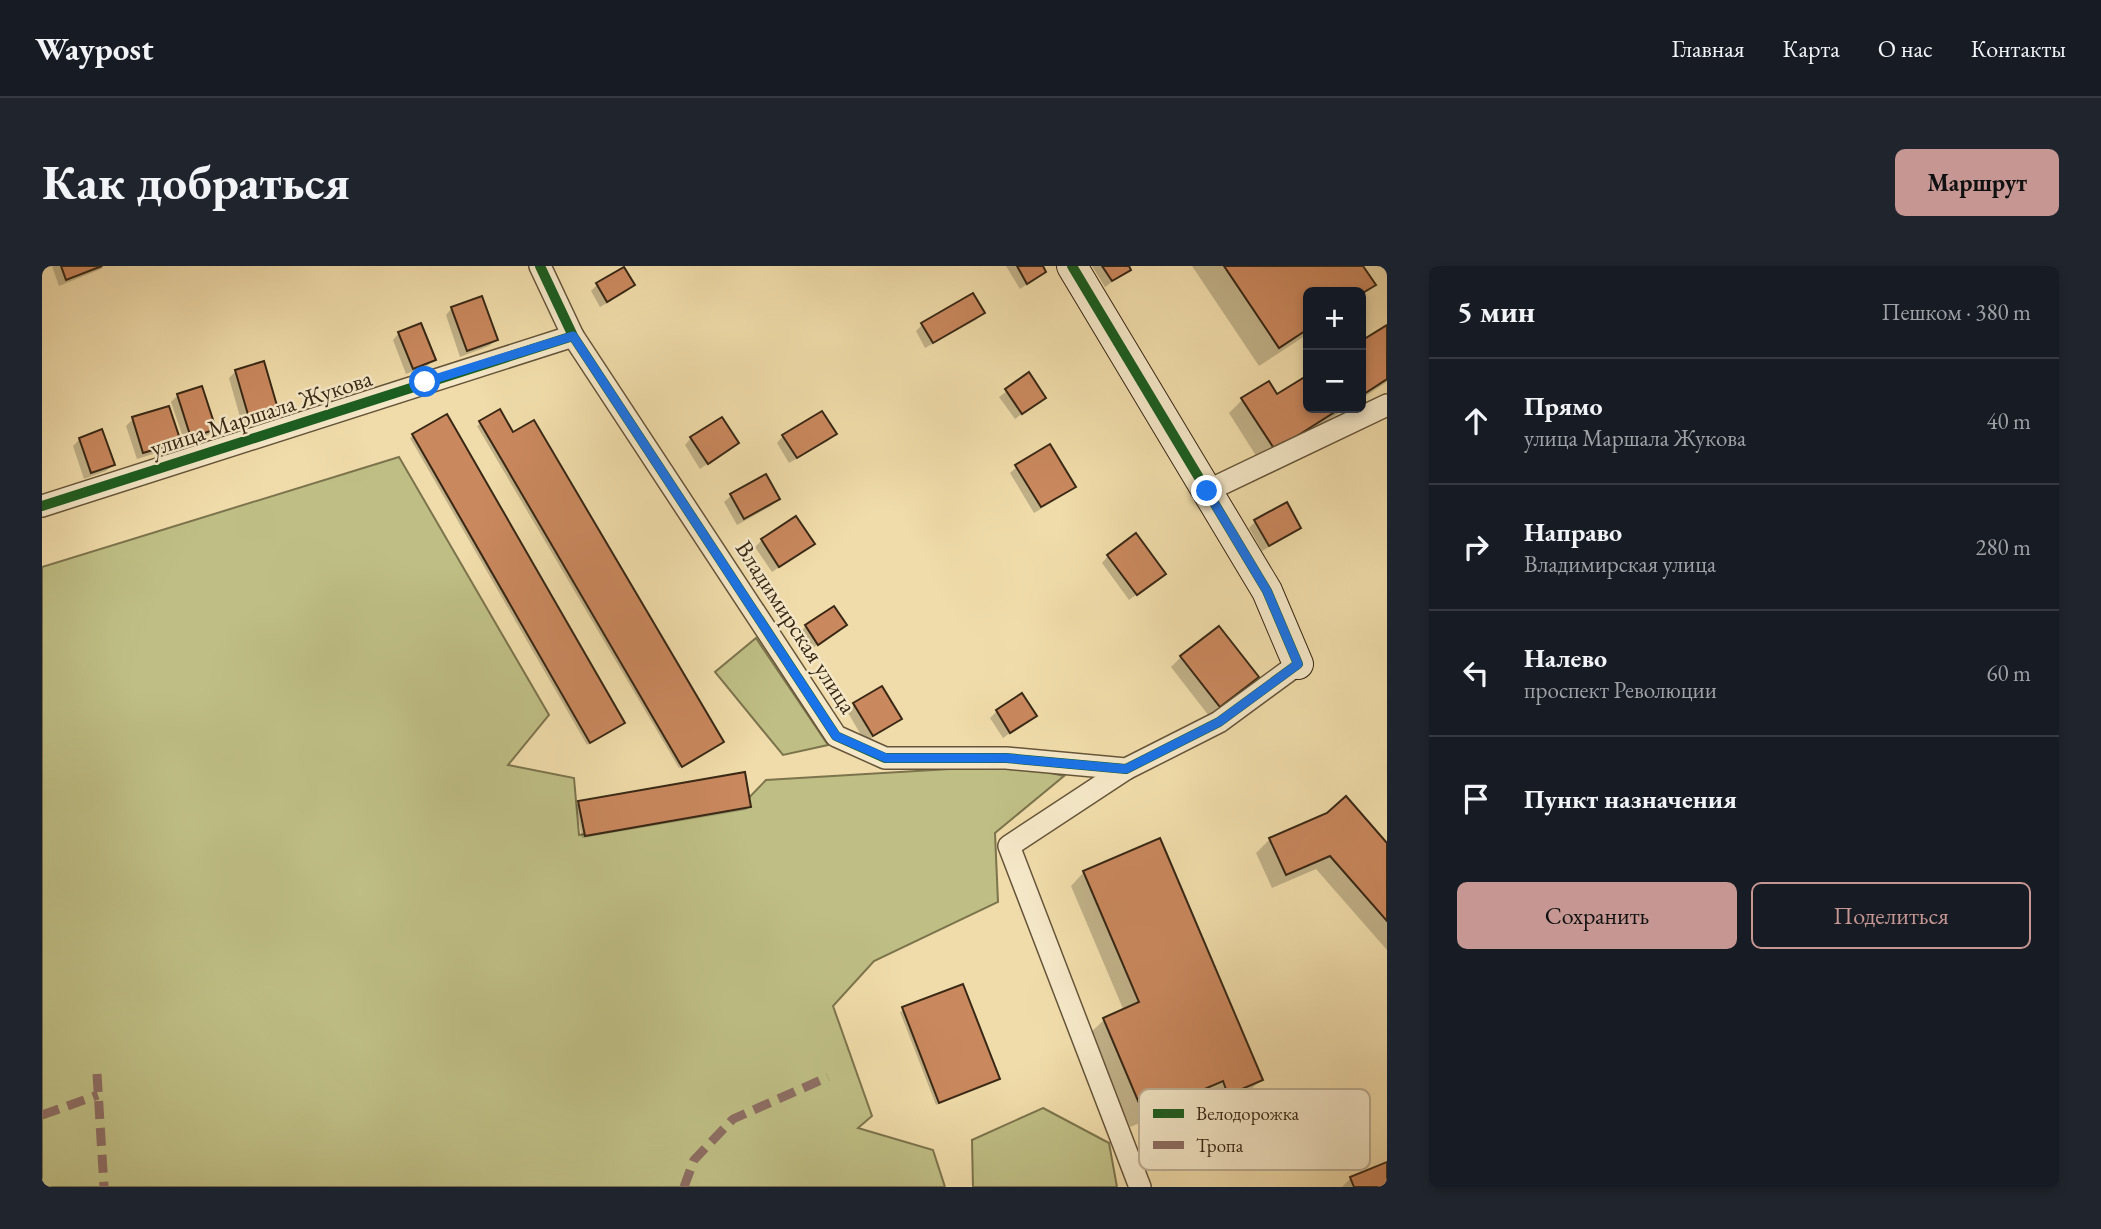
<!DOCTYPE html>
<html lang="ru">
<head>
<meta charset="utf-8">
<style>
  :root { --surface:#171b24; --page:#20242c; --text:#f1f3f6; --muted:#9ea1a6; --line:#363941; --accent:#c59692 }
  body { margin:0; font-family:"EB Garamond",serif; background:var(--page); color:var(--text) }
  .controls { position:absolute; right:21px; top:21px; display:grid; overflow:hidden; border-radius:10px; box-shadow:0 4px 10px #0003 }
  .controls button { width:63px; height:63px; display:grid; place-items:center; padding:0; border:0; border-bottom:2px solid var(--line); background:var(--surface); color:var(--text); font:35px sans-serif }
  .stop { position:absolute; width:21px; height:21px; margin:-16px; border:5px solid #1a73e8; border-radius:50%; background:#fff }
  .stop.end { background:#1a73e8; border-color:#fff; box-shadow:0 2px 7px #0008 }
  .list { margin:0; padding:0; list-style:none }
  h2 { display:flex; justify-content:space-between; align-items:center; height:91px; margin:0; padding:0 28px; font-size:30px }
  h2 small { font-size:23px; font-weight:400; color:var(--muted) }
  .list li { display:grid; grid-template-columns:46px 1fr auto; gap:21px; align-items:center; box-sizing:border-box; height:126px; padding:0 28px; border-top:2px solid var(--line) }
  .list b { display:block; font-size:26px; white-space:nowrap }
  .list p { margin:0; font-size:23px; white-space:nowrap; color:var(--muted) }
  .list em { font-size:23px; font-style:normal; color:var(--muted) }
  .actions { display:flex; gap:14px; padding:21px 28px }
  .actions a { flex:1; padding:16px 0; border:2px solid var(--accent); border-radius:10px; text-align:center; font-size:24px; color:var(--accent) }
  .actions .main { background:var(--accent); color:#111 }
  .icon { flex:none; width:38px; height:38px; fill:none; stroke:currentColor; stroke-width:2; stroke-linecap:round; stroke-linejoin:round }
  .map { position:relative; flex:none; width:1345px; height:921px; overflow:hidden; border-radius:10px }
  header { display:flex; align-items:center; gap:42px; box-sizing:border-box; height:98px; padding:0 35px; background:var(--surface); border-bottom:2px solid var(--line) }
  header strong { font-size:33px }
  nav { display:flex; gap:38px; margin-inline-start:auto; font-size:24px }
  .intro { display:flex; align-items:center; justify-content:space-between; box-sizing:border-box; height:168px; padding:0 42px }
  h1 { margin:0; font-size:49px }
  .button { padding:18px 32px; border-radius:10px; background:var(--accent); color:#111; font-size:24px; font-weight:700 }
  main { display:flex; gap:42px; padding:0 42px }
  aside { flex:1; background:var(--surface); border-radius:10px; box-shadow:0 4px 10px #0003 }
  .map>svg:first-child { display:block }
  .green { fill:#bfbf85; stroke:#7c744d; stroke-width:2 }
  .shadow { fill:#0003 }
  .building { fill:#ca885e; stroke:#382815; stroke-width:2 }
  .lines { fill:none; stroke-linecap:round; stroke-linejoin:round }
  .street-casing { stroke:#66553a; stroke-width:24 }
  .secondary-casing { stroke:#382815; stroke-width:32 }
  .street { stroke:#f5e8c8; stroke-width:21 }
  .secondary { stroke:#f5e8c8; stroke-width:30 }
  .quiet { stroke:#8d6e63; stroke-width:9; stroke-dasharray:18 9; stroke-linecap:butt }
  .cycleway-casing { stroke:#f5e8c8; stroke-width:15 }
  .cycleway { stroke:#1b5e20; stroke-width:10 }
  .route { stroke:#1a73e8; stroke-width:9 }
  .labels { text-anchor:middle; stroke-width:5; stroke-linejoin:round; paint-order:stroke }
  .street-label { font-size:24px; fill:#382815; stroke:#f5e8c8 }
  .key { fill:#f5e8c8; stroke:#bcae92; stroke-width:2 }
  .key-label { font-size:19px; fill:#382815 }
</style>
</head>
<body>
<header>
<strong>Waypost</strong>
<nav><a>Главная</a><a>Карта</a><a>О нас</a><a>Контакты</a></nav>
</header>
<div class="intro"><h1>Как добраться</h1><a class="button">Маршрут</a></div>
<main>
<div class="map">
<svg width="1345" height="921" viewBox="0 0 1345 921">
  <rect width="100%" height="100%" fill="#f0dcaa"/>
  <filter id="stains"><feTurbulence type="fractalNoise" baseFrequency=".00286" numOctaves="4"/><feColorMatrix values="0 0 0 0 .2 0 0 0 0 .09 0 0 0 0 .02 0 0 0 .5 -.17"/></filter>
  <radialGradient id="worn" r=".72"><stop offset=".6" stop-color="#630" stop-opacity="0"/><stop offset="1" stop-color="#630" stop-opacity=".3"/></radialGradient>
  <g class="green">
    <path d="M357 191 507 449 466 499 532 512 537 569 697 542 724 514 975 499 1022 510 953 567 956 636 832 695 791 740 830 850 816 862 891 884 903 921H0V301Z"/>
    <path d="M714 372 786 479 741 489 673 406Z"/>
    <path d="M1001 842 1067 877 1075 921H931L930 874Z"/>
  </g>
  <g class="shadow">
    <path d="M10 0H62L59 3 17 20Z"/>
    <path d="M964 0H999L1002 6 978 23Z"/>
    <path d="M1050 0H1085L1087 3 1063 21Z"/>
    <path d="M1150 0H1319L1331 18 1319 31V26H1266V68L1217 100Z"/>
    <path d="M556 18 591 19 584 26 558 41 549 25Z"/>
    <path d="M410 42 454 74 447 80 418 91 404 49Z"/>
    <path d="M940 47 934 54 883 82 874 65 880 59Z"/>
    <path d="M1345 61V116L1319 133V78Z"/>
    <path d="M357 67 392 94 385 100 364 108 351 74Z"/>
    <path d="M194 105 234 143 228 149 200 158 187 112Z"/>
    <path d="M987 109 1002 131 973 153 957 131Z"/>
    <path d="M1266 111V142H1305L1218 196 1187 147 1200 134 1235 131Z"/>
    <path d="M136 129 172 163 165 170 143 177 129 136Z"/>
    <path d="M457 145 677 479 637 502 435 160Z"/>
    <path d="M91 153 137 175 130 182 95 193 84 160Z"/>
    <path d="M792 168 786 175 747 197 735 177 741 170Z"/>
    <path d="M371 170 578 459 545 479 368 172Z"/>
    <path d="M649 172 695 177 658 203 643 179Z"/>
    <path d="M38 173 71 199 64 205 42 213 31 180Z"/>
    <path d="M975 201 1032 220 1025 227 992 247 968 207Z"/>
    <path d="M689 230 736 233 729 240 695 259 682 236Z"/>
    <path d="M1214 255 1257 261 1250 268 1220 285 1207 262Z"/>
    <path d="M720 274 770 278 730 306 713 281Z"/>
    <path d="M1066 290 1115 314 1087 334 1060 297Z"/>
    <path d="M803 359 768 384 757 367 764 360Z"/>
    <path d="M1139 391 1215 411 1167 450 1129 401Z"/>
    <path d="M839 423 857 452 851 459 823 476 805 445 812 439Z"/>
    <path d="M955 445 992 450 961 472 948 452Z"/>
    <path d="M1304 532 1345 580V684L1274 603 1230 622 1214 587 1228 573 1286 548Z"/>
    <path d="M537 536 707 541 704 544 540 572 534 539Z"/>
    <path d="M1042 606 1219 814 1205 827 1172 841 1167 828 1088 861 1048 767 1062 754 1082 745 1029 620Z"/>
    <path d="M920 720 956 812 894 839 858 746Z"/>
    <path d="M1345 898V921H1300L1309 912Z"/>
  </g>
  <g class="building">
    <path d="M19 0H60L24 14Z"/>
    <path d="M975 0H1001L1004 6 985 18Z"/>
    <path d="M1060 0H1087L1089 4 1070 15Z"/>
    <path d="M1182 0H1321L1334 19 1319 28V26H1266V63L1237 82Z"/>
    <path d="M582 1 593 19 565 36 554 17Z"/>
    <path d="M931 27 943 47 891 77 879 57Z"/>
    <path d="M440 30 456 74 425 85 409 41Z"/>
    <path d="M379 57 394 94 371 103 356 66Z"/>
    <path d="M1345 59V113L1319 130V75Z"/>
    <path d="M222 95 236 143 207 152 193 104Z"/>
    <path d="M987 106 1004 132 980 148 963 123Z"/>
    <path d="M1266 109V142H1299L1233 184 1199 132 1227 115 1235 128Z"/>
    <path d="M160 120 174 163 149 172 135 128Z"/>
    <path d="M127 140 139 176 101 187 90 151Z"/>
    <path d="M458 143 471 166 492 154 682 476 640 501 437 155Z"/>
    <path d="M780 145 795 168 755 192 740 169Z"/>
    <path d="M405 148 583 457 548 477 370 168Z"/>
    <path d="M680 151 697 177 666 198 648 171Z"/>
    <path d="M60 163 73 199 49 207 37 172Z"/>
    <path d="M1008 178 1034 221 999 241 973 199Z"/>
    <path d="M724 208 738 233 702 253 688 228Z"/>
    <path d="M1245 236 1259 262 1227 280 1212 254Z"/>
    <path d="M754 250 773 278 737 301 719 273Z"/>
    <path d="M1094 267 1124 308 1095 329 1065 289Z"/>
    <path d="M792 340 805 359 776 379 763 359Z"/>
    <path d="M1177 360 1217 411 1178 441 1138 390Z"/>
    <path d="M840 420 860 453 831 470 811 437Z"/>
    <path d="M980 427 995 450 968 467 954 444Z"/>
    <path d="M703 506 709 541 543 570 536 535Z"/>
    <path d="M1304 530 1345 577V655L1288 590 1244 609 1227 572 1285 547Z"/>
    <path d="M1118 572 1221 814 1186 829 1181 815 1102 849 1061 752 1097 736 1041 605Z"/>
    <path d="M921 718 958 813 897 837 860 741Z"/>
    <path d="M1345 896V921H1312L1308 911Z"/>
  </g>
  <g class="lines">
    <defs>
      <g id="street">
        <path d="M498 0 531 70 794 470 843 492H964L1084 503 1177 456 1256 398"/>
        <path d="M1165 225 1345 139"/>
        <path d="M0 240 531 70"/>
        <path d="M1084 503 967 580 1098 921"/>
      </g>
      <path id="secondary" d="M1030 0 1225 325 1256 398"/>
    </defs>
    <use href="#street" class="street-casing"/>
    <use href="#secondary" class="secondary-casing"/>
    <use href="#street" class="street"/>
    <use href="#secondary" class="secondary"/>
    <g class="quiet">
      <path d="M55 808 62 921"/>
      <path d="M0 849 56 829"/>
      <path d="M642 921 652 894 691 853 786 811"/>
    </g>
    <defs>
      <g id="cycleway">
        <path d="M498 0 531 70 794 470 843 492H964L1084 503 1177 456 1256 398 1225 325 1030 0"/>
        <path d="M0 240 531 70"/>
      </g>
    </defs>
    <use href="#cycleway" class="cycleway-casing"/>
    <use href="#cycleway" class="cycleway"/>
  </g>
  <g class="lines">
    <path class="route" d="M383 116 531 70 794 470 844 492H964L1084 503 1177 456 1256 398 1225 325 1165 225"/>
  </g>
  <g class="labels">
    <g class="street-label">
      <text transform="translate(219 147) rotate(-18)" y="8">улица Маршала Жукова</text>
      <text transform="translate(754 361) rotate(57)" y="8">Владимирская улица</text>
    </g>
  </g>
  <rect x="1097" y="823" width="231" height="81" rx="10" class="key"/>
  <rect x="1111" y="843" width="31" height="9" fill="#1b5e20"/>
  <rect x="1111" y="875" width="31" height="8" fill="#8d6e63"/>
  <g class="key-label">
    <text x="1154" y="854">Велодорожка</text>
    <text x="1154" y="886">Тропа</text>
  </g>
  <rect width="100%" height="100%" filter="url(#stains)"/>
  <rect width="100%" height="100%" fill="url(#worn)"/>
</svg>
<div class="controls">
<button>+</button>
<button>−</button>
</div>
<div class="stop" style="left:383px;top:116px"></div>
<div class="stop end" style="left:1165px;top:225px"></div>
</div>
<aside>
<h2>5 мин<small>Пешком · 380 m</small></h2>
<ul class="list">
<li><svg class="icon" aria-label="ahead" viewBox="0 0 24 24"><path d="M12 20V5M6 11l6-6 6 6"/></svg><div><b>Прямо</b><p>улица Маршала Жукова</p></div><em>40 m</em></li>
<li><svg class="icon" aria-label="right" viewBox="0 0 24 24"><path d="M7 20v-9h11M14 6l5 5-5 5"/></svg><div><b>Направо</b><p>Владимирская улица</p></div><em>280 m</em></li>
<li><svg class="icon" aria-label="left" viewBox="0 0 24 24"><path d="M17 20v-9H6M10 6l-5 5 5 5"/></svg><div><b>Налево</b><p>проспект Революции</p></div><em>60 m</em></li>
<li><svg class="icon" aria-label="arrive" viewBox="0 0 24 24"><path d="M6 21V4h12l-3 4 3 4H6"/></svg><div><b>Пункт назначения</b></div></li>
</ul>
<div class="actions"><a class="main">Сохранить</a><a>Поделиться</a></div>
</aside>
</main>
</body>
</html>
